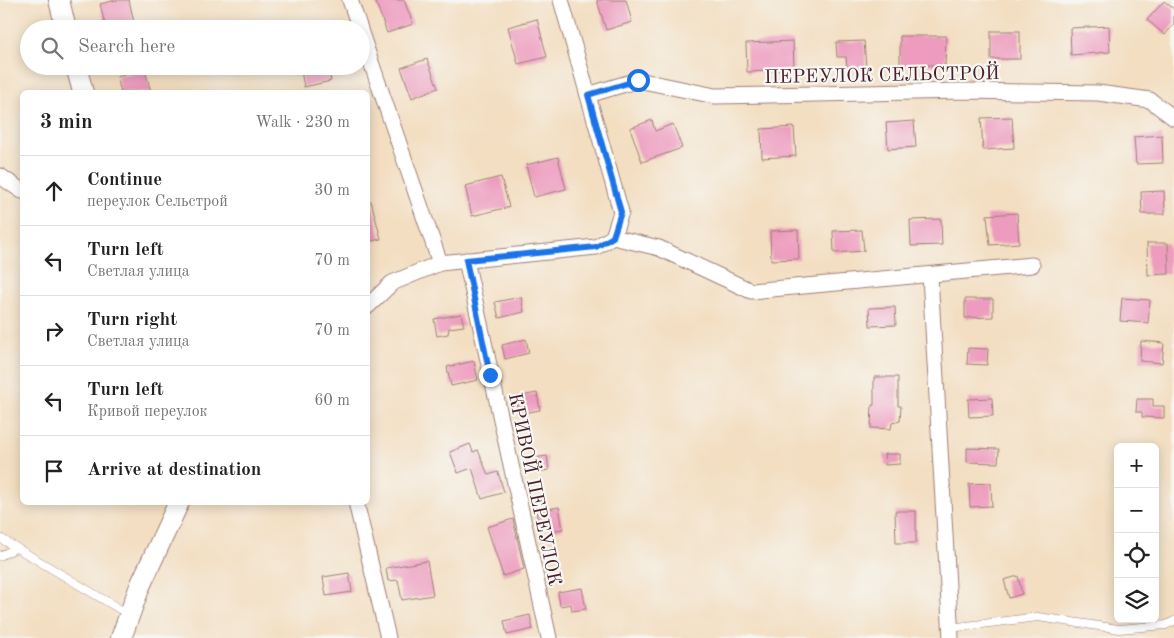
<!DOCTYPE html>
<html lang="en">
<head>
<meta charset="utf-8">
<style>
  :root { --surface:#fff; --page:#f2f2f2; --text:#222; --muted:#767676; --line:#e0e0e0 }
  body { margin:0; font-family:"Old Standard TT",serif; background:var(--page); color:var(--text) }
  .controls { position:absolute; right:15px; bottom:15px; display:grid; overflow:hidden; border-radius:8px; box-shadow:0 2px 12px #0003 }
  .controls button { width:45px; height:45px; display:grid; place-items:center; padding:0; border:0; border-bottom:1px solid var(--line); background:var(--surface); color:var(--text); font:25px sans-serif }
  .stop { position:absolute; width:15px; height:15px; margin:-11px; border:4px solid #1a73e8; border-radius:50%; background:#fff }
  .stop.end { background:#1a73e8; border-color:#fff; box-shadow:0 1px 5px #0008 }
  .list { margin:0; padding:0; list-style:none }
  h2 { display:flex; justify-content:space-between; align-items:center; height:65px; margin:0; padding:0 20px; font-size:21px }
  h2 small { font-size:16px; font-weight:400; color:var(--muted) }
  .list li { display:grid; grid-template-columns:32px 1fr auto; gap:15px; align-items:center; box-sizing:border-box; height:70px; padding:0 20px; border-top:1px solid var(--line) }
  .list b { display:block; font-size:19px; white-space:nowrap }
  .list p { margin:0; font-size:16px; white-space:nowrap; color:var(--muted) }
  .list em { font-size:16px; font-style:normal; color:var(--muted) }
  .icon { flex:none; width:28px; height:28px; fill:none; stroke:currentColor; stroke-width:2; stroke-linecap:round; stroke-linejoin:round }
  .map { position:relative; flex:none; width:1174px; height:638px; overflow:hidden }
  .search { position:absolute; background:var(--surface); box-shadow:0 2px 12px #0003; left:20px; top:20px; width:350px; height:55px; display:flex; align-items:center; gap:12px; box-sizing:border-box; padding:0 18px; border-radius:28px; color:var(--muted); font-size:19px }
  .panel { position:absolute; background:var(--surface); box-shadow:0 2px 12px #0003; left:20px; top:90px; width:350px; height:415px; border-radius:8px }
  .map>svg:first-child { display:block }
  .building { fill:#ed9bbe }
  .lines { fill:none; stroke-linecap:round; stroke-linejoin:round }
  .lane-casing { stroke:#9e7e76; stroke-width:9 }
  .street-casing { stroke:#9e7e76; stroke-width:17 }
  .secondary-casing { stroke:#9e7e76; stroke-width:22 }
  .lane { stroke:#fff; stroke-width:8 }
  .street { stroke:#fff; stroke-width:15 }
  .secondary { stroke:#fff; stroke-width:20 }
  .route { stroke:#1a73e8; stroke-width:6 }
  .labels { text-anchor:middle; stroke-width:4.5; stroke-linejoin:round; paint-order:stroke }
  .street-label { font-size:19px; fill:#4a1f2b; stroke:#f6f6f2 }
</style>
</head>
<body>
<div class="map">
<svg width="1174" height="638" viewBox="0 0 1174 638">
  <rect width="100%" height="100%" fill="#f6f6f2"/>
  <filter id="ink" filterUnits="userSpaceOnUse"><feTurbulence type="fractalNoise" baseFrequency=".02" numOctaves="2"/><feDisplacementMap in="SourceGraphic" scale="10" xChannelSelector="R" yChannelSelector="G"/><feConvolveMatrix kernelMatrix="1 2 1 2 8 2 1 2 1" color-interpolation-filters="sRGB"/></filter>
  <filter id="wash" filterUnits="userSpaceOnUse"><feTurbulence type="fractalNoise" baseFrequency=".0096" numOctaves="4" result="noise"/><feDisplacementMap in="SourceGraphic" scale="20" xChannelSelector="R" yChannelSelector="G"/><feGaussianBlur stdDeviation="1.12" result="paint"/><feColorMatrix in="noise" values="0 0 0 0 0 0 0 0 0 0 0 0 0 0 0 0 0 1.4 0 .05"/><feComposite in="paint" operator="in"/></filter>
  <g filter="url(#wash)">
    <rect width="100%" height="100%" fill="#f3dec1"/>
    <g id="blocks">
      <g class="building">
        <path d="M116 0H129L135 27 127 29H106L100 4Z"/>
        <path d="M375 0H404L413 24 387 33Z"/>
        <path d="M597 0H626L632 22 606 30Z"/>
        <path d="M1164 1 1174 9V24L1165 35 1147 20Z"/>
        <path d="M537 19 547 57 518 64 508 27Z"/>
        <path d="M1109 26 1110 52 1071 55 1070 28Z"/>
        <rect x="991" y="31" width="29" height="28"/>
        <path d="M900 36H946L945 65H900Z"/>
        <path d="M793 41 794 70 747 72 746 43Z"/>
        <path d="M864 41 866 67 847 68 846 57H837L836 42Z"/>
        <path d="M427 59 438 88 412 98 401 68Z"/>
        <path d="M300 66H328L331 81 304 87Z"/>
        <path d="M145 70 151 92H121L117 77Z"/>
        <path d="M1012 117 1014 148 983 150 981 118Z"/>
        <path d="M652 120 655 131 673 124 682 148 642 162 630 128Z"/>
        <path d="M914 121 916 147 888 149 886 123Z"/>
        <path d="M794 127 796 156 762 158 761 129Z"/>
        <path d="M1162 135 1163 163 1136 164 1134 137Z"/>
        <path d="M558 157 566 189 534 197 526 165Z"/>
        <path d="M501 177 509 207 472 216 465 186Z"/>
        <path d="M1164 191 1165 214H1142L1141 192Z"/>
        <path d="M368 201H371L381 239 368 242Z"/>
        <path d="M1017 213 1019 243 990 245 987 215Z"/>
        <path d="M941 219 942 245 911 246 910 220Z"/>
        <path d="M798 230 799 259 771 260 770 231Z"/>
        <path d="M862 230 864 251 834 253 833 231Z"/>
        <path d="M1147 243H1168L1169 274 1148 275Z"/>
        <path d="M521 297 524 312 499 318 495 302Z"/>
        <path d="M1122 298 1150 300 1148 323 1120 321Z"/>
        <path d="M965 299H993V317L965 318Z"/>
        <path d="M895 307 896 325 870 326 869 308Z"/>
        <path d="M461 314 464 326 449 328 448 334 437 336 434 319Z"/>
        <path d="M526 339 529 353 505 359 502 345Z"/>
        <path d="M1141 341 1164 343 1162 363 1140 361Z"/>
        <path d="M968 348 988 349 987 365 967 364Z"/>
        <path d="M474 361 478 380 451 386 447 367Z"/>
        <path d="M874 377H898V406H901L900 421 892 423 891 429 871 428 872 405H874Z"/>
        <path d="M537 393 540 410 518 414 515 397Z"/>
        <path d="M992 398 993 416 969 417 968 399Z"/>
        <path d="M1137 399H1153V406H1164V418L1142 417V412H1136Z"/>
        <path d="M470 444 473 452 478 450 488 475 498 472 504 492 482 499 472 468 458 473 450 452Z"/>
        <path d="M967 448 999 449 998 463 967 462Z"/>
        <path d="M884 454H900V464L885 465Z"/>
        <path d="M547 456 549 470 530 473 527 459Z"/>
        <path d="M991 483 992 506 970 507 969 484Z"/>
        <path d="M559 507 563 529 549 531 548 525 539 527 536 511Z"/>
        <path d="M895 511H916V543H896Z"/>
        <path d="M513 519 524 569 503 576 487 527Z"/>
        <path d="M427 561 433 595 402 600 398 580 388 581 386 568Z"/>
        <path d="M349 573 352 592 326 596 323 577Z"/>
        <path d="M1018 576 1022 594 1009 598 1004 580Z"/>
        <path d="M582 588 586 609 572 611 571 604 560 606 558 592Z"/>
        <path d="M530 615 533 629 507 635 504 621Z"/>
      </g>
    </g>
  </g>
  <g filter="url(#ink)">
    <use href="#blocks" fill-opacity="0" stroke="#9e7e76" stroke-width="1"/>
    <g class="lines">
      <defs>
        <g id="lane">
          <path d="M0 538 128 614"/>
          <path d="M0 556 16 548"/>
          <path d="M950 628 1038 617 1119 629 1166 625 1174 621"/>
        </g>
        <g id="street">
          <path d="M350 0 360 29"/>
          <path d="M361 33 440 263 392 283 368 306"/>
          <path d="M588 95 638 80 715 96 962 91 1098 93 1150 100 1174 118"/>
          <path d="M0 176 22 191"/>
          <path d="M613 237 659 248 751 291 1032 265"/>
          <path d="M466 260 549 638"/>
          <path d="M440 263 596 247 613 237 621 212 561 0"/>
          <path d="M930 276 951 638"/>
          <path d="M356 502 388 638"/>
        </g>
        <g id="secondary">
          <path d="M59 0 66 29"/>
          <path d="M76 66 83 92"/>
          <path d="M121 638 140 586 179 502"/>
        </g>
      </defs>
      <use href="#lane" class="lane-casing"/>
      <use href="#street" class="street-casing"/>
      <use href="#secondary" class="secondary-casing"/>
      <use href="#lane" class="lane"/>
      <use href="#street" class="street"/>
      <use href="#secondary" class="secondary"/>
    </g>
  </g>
  <g class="lines" filter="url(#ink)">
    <path class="route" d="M490 375 466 260 596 247 613 237 621 212 588 95 638 80"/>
  </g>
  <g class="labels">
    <g class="street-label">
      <text transform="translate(882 74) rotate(-1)" y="7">ПЕРЕУЛОК СЕЛЬСТРОЙ</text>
      <text transform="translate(536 489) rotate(78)" y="7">КРИВОЙ ПЕРЕУЛОК</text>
    </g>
  </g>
</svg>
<div class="controls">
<button>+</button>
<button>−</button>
<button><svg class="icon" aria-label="locate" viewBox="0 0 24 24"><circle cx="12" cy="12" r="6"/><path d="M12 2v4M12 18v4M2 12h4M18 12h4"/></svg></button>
<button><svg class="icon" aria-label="layers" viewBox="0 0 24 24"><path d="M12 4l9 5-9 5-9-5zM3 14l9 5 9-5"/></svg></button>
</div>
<div class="stop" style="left:638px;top:80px"></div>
<div class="stop end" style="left:490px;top:375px"></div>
<div class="search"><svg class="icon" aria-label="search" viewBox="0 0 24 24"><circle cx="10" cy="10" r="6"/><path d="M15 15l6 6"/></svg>Search here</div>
<section class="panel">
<h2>3 min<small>Walk · 230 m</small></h2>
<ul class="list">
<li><svg class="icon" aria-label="ahead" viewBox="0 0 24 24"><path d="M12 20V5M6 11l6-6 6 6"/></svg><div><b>Continue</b><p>переулок Сельстрой</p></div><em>30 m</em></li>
<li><svg class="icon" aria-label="left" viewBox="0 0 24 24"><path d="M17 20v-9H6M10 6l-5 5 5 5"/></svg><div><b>Turn left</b><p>Светлая улица</p></div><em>70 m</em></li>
<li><svg class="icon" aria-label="right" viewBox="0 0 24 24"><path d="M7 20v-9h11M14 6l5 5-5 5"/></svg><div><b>Turn right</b><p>Светлая улица</p></div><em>70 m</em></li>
<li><svg class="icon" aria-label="left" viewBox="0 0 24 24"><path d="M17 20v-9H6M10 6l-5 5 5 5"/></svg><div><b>Turn left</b><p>Кривой переулок</p></div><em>60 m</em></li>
<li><svg class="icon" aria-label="arrive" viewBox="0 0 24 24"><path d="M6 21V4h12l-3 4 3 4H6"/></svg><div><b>Arrive at destination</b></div></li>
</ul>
</section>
</div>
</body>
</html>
